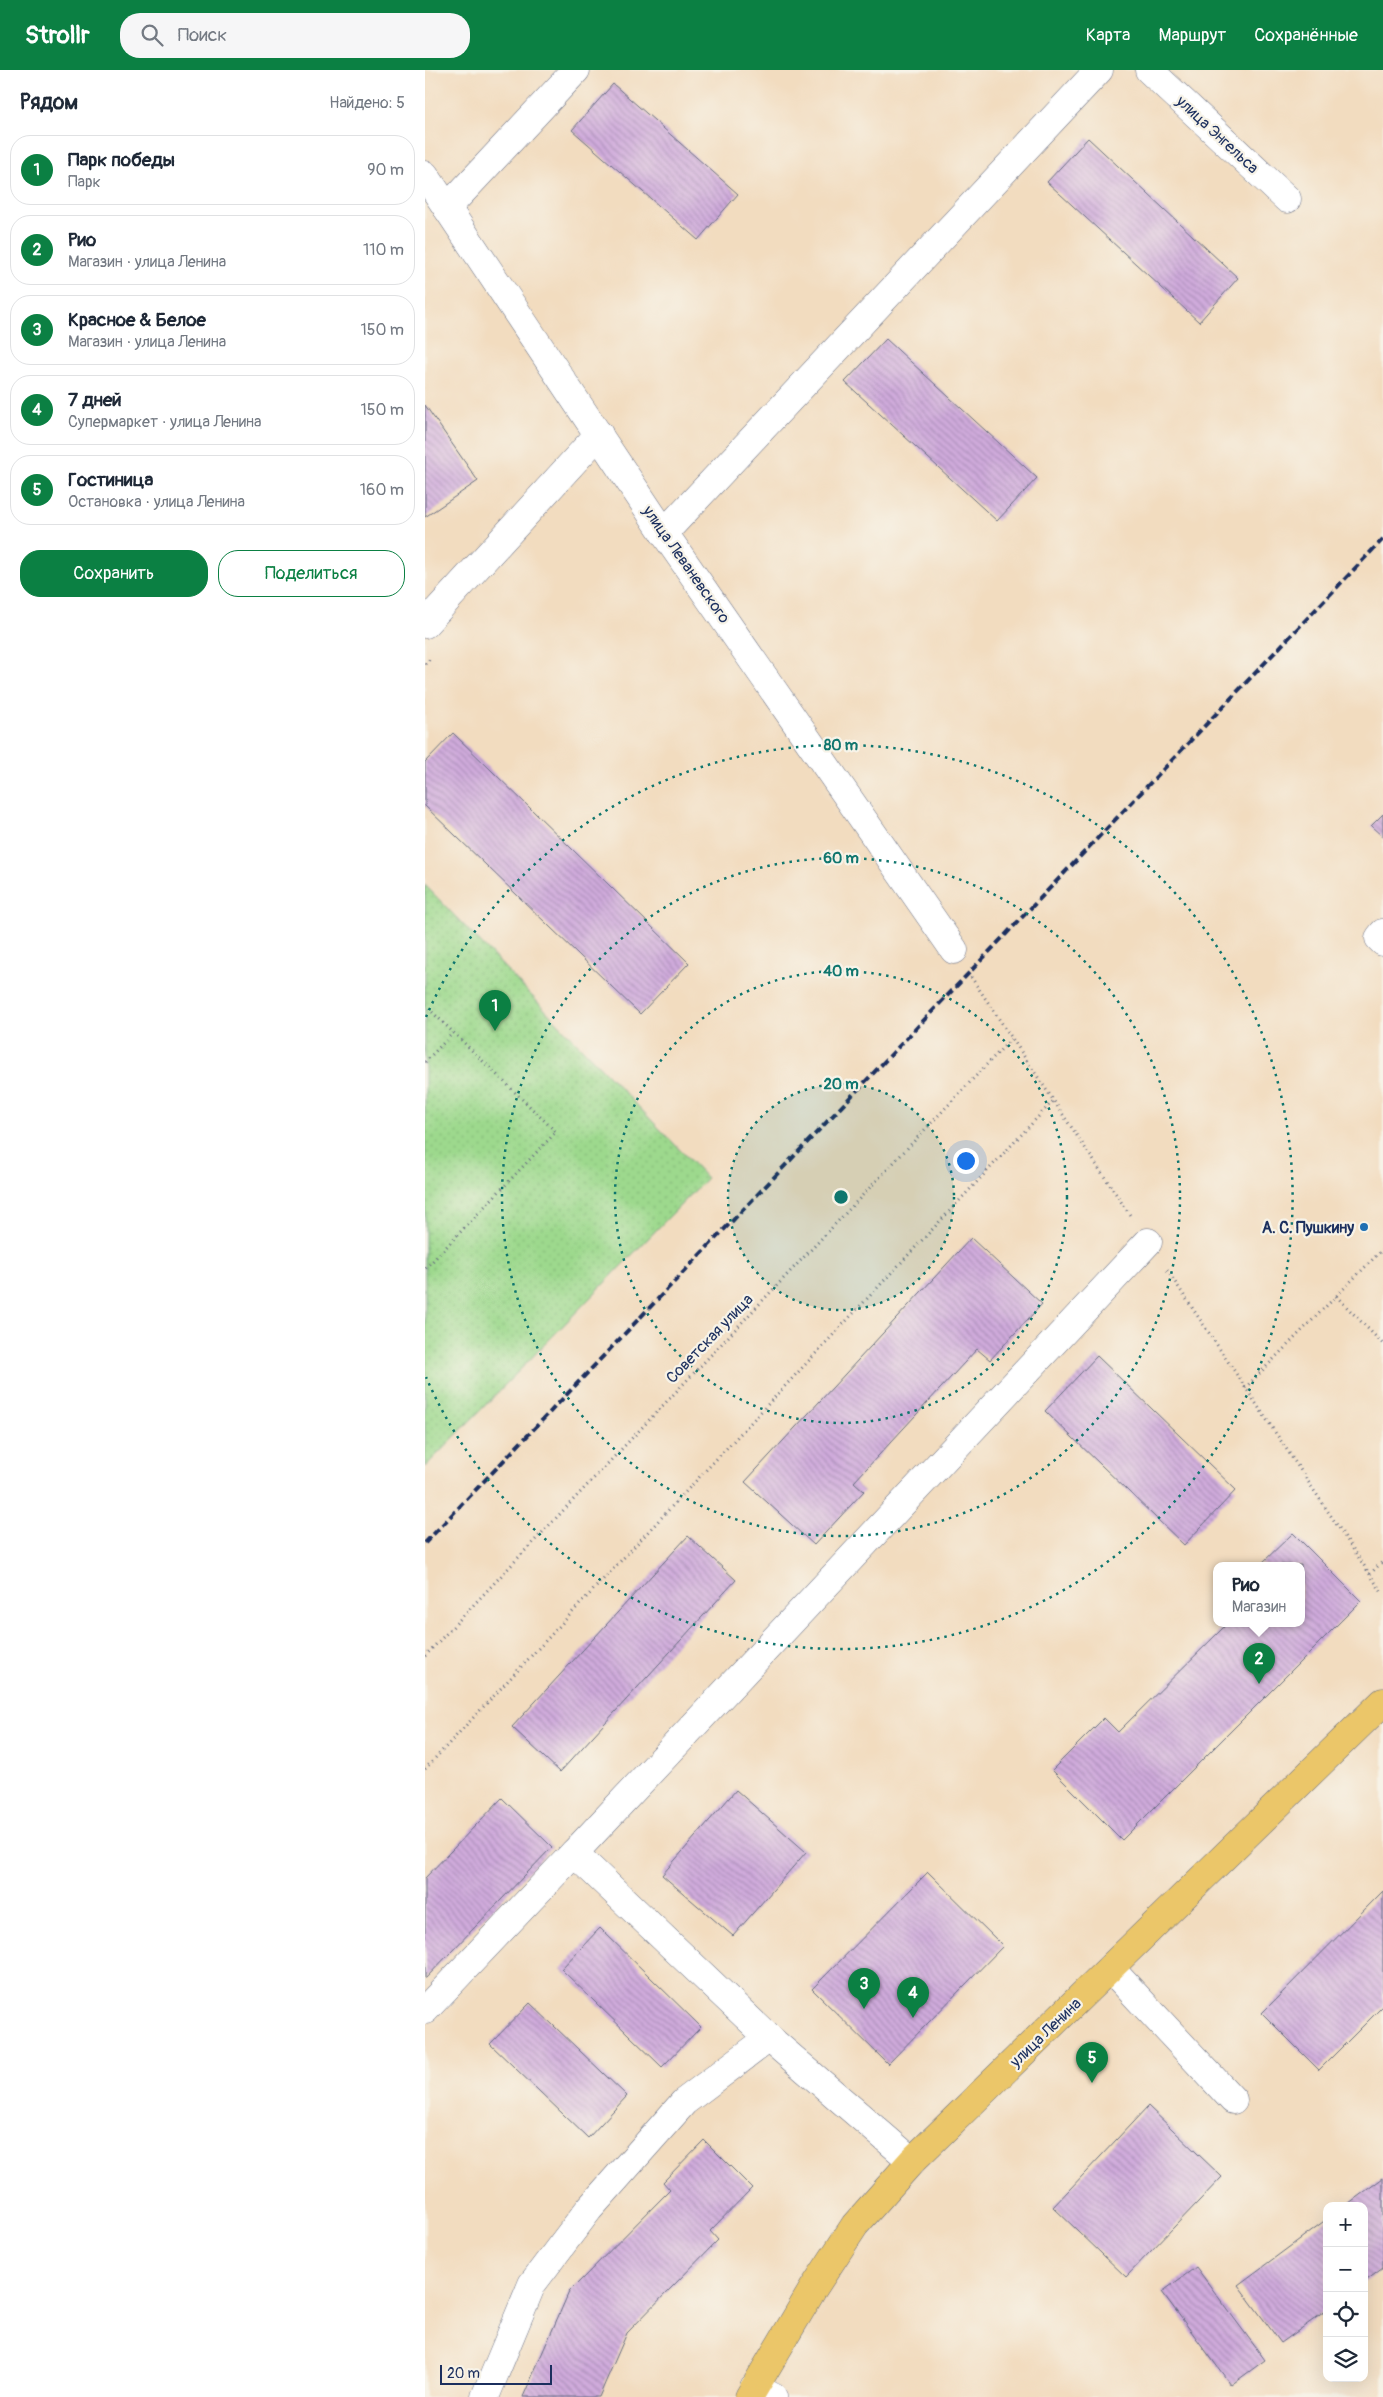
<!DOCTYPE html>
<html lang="ru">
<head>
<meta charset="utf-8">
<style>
  :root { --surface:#fff; --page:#f6f6f7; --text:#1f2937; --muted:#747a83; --line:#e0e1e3; --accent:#0b8043 }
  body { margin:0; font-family:Pangolin,sans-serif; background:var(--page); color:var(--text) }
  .controls { position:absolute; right:15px; bottom:15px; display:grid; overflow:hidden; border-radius:10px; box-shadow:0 5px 20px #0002 }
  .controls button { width:45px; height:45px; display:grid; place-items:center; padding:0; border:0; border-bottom:1px solid var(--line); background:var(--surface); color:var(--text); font:25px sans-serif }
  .scale { position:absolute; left:15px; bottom:12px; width:112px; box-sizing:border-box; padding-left:5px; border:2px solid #1b2f5e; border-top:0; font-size:14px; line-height:18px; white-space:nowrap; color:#1b2f5e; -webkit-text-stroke:4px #f7f3e8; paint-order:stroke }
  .you { position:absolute; left:540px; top:1090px; width:18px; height:18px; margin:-12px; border:4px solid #fff; border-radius:50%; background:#1a73e8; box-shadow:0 0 0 8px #1a73e833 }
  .badge { display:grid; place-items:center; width:32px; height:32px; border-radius:50%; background:var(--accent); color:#fff; font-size:16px; font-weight:700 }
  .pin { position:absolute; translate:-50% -41px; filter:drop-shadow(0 1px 2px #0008) }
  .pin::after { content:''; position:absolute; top:26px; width:18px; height:15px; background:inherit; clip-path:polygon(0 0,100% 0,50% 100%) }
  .popup { position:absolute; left:788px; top:1492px; width:92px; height:65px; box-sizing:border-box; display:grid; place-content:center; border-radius:10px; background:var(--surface); filter:drop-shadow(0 1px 4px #0005); font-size:16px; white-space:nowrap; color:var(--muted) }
  .popup b { font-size:19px; color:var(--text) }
  .popup::after { content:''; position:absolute; left:50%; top:100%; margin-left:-10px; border:10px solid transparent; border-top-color:var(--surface) }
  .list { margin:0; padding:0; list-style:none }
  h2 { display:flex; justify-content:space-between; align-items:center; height:65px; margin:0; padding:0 20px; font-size:21px }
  h2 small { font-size:16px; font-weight:400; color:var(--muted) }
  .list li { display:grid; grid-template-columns:32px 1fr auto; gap:15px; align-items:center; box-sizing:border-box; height:70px; margin:0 10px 10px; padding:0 10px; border:1px solid var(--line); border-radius:20px }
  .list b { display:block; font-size:19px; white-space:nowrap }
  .list p { margin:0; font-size:16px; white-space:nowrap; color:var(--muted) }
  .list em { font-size:16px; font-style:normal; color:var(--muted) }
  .actions { display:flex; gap:10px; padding:15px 20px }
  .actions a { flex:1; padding:11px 0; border:1px solid var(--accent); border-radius:20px; text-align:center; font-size:18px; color:var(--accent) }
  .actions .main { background:var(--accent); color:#fff }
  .icon { flex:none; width:28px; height:28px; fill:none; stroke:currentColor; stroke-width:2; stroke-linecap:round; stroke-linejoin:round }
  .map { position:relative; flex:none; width:958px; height:2327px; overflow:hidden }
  header { display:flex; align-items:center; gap:30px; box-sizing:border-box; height:70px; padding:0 25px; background:var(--accent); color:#fff }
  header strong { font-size:24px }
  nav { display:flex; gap:28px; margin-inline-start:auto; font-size:18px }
  .search { width:350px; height:45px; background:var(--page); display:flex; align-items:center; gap:12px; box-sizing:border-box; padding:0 18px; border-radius:20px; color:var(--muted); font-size:19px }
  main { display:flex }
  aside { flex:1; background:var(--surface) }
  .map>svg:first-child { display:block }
  .park { fill:url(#park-dots); stroke:#5c8476 }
  .building { fill:url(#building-back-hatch) }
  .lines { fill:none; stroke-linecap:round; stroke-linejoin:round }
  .minor-casing { stroke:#666c80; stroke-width:29 }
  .major-casing { stroke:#666c80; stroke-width:29 }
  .path { stroke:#666c80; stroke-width:3; stroke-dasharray:1 4; stroke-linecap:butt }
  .minor { stroke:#fff; stroke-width:28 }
  .major { stroke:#ebc669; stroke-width:28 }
  .rail { stroke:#1b2f5e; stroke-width:4; stroke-dasharray:8 4; stroke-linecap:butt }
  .ring { fill:none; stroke:#0f766e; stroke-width:2.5; stroke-dasharray:2.5 5 }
  .poi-dot { fill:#1f6fb2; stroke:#f7f3e8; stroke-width:2 }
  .labels { text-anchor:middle; stroke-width:4.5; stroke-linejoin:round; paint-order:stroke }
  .street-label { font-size:16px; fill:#1b2f5e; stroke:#f7f3e8 }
  .poi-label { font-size:16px; font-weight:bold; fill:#1b2f5e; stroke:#f7f3e8; text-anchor:end }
  .centre { fill:#0f766e; stroke:#f7f3e8; stroke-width:2.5 }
  .ring-label { font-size:15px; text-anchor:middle; font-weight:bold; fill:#0f766e; stroke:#f7f3e8; stroke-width:4.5; stroke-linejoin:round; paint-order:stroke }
</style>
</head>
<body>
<header>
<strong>Strollr</strong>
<div class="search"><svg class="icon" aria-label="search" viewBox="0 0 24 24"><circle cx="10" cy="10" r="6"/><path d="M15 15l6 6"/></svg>Поиск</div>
<nav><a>Карта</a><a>Маршрут</a><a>Сохранённые</a></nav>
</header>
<main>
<aside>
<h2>Рядом<small>Найдено: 5</small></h2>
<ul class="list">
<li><span class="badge">1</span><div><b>Парк победы</b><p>Парк</p></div><em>90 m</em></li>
<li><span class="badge">2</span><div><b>Рио</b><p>Магазин · улица Ленина</p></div><em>110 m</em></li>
<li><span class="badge">3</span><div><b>Красное &amp; Белое</b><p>Магазин · улица Ленина</p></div><em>150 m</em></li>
<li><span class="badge">4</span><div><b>7 дней</b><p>Супермаркет · улица Ленина</p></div><em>150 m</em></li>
<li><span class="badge">5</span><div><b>Гостиница</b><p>Остановка · улица Ленина</p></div><em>160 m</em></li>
</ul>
<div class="actions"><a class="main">Сохранить</a><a>Поделиться</a></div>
</aside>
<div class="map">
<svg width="958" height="2327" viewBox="0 0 958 2327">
  <defs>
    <pattern id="park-dots" width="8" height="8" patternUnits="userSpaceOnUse" patternTransform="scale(1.25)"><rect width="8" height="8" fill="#9dd98d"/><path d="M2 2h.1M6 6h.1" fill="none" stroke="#87bb7c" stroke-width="1.8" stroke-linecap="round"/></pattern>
    <pattern id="building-back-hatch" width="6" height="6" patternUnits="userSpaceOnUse" patternTransform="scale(1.25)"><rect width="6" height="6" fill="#d0abdc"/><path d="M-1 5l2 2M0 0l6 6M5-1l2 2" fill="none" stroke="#a88cb6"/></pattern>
  </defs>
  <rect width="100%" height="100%" fill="#f7f3e8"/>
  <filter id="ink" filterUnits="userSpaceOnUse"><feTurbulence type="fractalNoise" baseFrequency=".02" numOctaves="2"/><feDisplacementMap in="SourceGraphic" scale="10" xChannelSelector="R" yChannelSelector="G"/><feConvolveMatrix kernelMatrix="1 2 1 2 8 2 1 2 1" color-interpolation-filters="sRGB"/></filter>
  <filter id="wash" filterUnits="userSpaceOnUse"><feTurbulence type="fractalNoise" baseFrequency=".0096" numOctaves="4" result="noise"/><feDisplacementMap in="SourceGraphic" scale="20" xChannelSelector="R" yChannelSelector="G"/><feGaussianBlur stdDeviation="1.12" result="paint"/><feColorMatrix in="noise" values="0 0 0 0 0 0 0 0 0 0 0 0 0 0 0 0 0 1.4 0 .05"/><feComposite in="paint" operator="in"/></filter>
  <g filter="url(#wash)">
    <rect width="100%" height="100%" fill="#f2dcbf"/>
    <path class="park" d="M0 815 282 1108 0 1397Z"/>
    <g id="blocks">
      <g class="building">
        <path d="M188 14 313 124 273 170 147 60Z"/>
        <path d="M663 68 813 208 774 252 622 112Z"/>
        <path d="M461 269 612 408 572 451 420 312Z"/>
        <path d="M0 335 53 411 0 447Z"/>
        <path d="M28 663 264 893 215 944 0 736V692Z"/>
        <path d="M958 744V767L946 756Z"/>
        <path d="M546 1168 617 1234 565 1290 552 1279 429 1412 439 1421 389 1475 320 1412Z"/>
        <path d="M672 1286 811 1420 759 1475 620 1341Z"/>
        <path d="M868 1463 936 1531 697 1770 627 1700 679 1648 693 1662 803 1553H876V1495H835Z"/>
        <path d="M263 1466 311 1510 135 1702 87 1657Z"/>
        <path d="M311 1720 381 1782 308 1866 237 1805Z"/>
        <path d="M77 1728 127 1777 0 1909V1808Z"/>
        <path d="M503 1802 578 1876 463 1994 387 1919Z"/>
        <path d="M958 1821V1936L894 2000 837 1943Z"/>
        <path d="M175 1858 276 1957 237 1997 136 1899Z"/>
        <path d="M105 1933 202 2026 163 2068 65 1974Z"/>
        <path d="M723 2036 797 2107 701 2207 628 2137Z"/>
        <path d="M279 2070 327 2118 285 2161 293 2170 202 2263 174 2327H98L144 2222 245 2120 238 2112Z"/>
        <path d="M958 2108V2198L939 2212V2136H920Z"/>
        <path d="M902 2149V2240L856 2273 813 2215Z"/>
        <path d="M771 2197 840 2290 806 2315 737 2222Z"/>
      </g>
    </g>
  </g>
  <g filter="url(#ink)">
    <use href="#blocks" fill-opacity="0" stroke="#666c80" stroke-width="1"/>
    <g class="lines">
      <defs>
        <g id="minor">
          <path d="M724 0 862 129"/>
          <path d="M0 105 239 463 529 880"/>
          <path d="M22 138 151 0"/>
          <path d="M239 463 674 0"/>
          <path d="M0 554 174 364"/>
          <path d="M958 863 954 868 958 872"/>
          <path d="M149 1783 723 1172"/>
          <path d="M685 1898 808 2030"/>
          <path d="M0 1940 149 1783 344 1968 487 2091"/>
          <path d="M329 2317 348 2327"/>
          <path d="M60 2327 107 2214 164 2139 259 2032 344 1968"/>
        </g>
        <path id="major" d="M324 2327 388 2219 430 2155 487 2091 958 1632"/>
      </defs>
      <use href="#minor" class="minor-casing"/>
      <use href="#major" class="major-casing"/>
      <g class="path">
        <path d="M0 594 6 588"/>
        <path d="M546 907 705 1145"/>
        <path d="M0 935 131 1062 0 1199"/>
        <path d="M0 992 28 963"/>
        <path d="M742 1200 958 1524"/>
        <path d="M911 1226 958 1274"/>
        <path d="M820 1318 958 1179"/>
        <path d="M945 1504 958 1491"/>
        <path d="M0 1586 587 968"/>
        <path d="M0 1699 628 1031"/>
      </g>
      <use href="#minor" class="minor"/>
      <use href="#major" class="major"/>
      <path class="rail" d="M0 1473 958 469"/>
    </g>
  </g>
  <circle cx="416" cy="1127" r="113" fill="#0f766e" fill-opacity=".12"/>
  <g class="ring">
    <circle cx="416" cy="1127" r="113"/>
    <circle cx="416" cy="1127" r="226"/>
    <circle cx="416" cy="1127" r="339"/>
    <path d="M1 947A452 452 0 1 1 1 1307"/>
  </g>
  <circle class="poi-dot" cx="939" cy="1157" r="5"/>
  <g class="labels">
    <g class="street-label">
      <text transform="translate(793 64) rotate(43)" y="6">улица Энгельса</text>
      <text transform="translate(262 494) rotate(55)" y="6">улица Леваневского</text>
      <text transform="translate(284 1268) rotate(-46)" y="6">Советская улица</text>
      <text transform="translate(620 1962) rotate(-44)" y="6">улица Ленина</text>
    </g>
    <g class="poi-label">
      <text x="929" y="1163">А. С. Пушкину</text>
    </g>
  </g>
  <circle cx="416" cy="1127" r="8" class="centre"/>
  <g class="ring-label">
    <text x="416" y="680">80 m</text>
    <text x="416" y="793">60 m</text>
    <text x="416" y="906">40 m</text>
    <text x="416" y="1019">20 m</text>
  </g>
</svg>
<div class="controls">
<button>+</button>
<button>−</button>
<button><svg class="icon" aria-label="locate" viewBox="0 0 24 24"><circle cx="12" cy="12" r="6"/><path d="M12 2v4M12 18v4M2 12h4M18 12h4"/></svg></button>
<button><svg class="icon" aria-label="layers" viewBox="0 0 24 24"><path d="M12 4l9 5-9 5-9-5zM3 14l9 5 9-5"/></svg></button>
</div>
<div class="scale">20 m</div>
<div class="you"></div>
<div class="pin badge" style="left:70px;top:961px">1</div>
<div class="pin badge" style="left:834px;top:1614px">2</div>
<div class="popup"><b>Рио</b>Магазин</div>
<div class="pin badge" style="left:439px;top:1939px">3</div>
<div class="pin badge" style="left:488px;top:1948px">4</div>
<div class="pin badge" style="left:667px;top:2013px">5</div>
</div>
</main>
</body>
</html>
